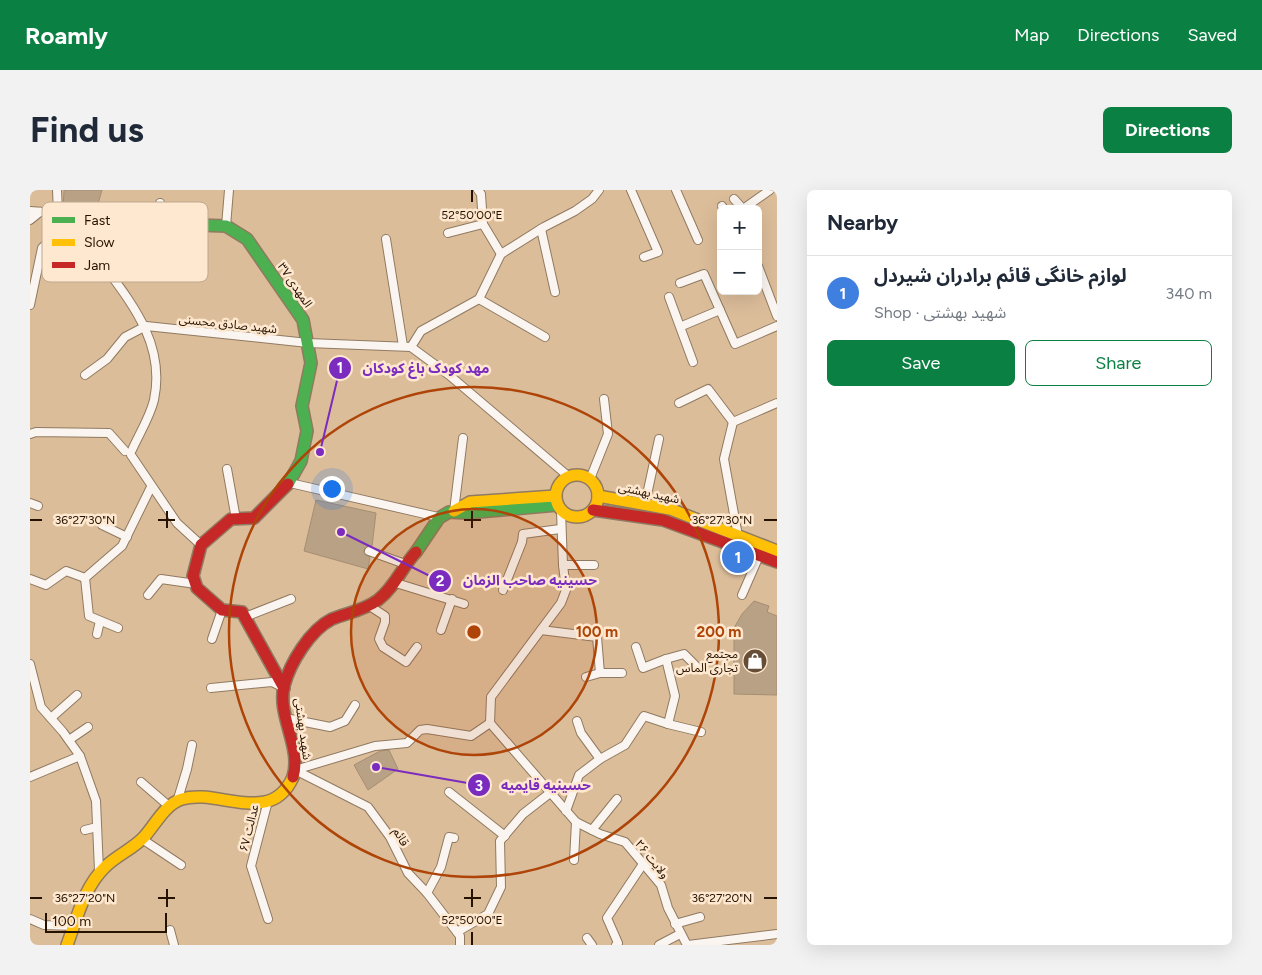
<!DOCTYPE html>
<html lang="en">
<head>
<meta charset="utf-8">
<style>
  :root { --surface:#fff; --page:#f2f2f3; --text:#1f2937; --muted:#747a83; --line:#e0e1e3; --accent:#0b8043 }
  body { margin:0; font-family:Figtree,"Noto Sans Arabic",sans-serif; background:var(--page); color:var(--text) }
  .controls { position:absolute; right:15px; top:15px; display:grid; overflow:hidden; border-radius:8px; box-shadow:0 5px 20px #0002 }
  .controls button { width:45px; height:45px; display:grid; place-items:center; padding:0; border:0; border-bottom:1px solid var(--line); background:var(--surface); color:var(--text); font:25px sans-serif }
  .scale { position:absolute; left:15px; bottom:12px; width:122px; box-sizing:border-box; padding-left:5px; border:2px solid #261200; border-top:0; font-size:14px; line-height:18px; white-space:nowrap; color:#261200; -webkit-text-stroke:4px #fee8cf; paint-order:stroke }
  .you { position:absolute; left:301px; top:298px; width:18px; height:18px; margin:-12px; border:4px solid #fff; border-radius:50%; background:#1a73e8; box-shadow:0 0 0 8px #1a73e833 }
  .badge { display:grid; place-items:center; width:32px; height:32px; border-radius:50%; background:var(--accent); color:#fff; font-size:16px; font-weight:700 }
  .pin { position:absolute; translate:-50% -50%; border:2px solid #fff; box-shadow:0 1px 5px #0006 }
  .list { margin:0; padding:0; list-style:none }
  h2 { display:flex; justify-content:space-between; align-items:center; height:65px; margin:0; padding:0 20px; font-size:21px }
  h2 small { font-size:16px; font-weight:400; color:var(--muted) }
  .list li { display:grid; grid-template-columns:32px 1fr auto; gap:15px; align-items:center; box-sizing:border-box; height:70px; padding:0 20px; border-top:1px solid var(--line) }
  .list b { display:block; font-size:19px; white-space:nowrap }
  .list p { margin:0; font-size:16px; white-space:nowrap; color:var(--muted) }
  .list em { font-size:16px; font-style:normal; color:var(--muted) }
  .actions { display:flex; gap:10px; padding:15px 20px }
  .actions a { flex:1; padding:11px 0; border:1px solid var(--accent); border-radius:8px; text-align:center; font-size:18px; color:var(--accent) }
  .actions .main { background:var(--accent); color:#fff }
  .map { position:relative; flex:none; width:747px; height:755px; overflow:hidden; border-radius:8px }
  header { display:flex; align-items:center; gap:30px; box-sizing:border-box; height:70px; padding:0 25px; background:var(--accent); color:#fff }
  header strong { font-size:24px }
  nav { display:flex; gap:28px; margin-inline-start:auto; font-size:18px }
  .intro { display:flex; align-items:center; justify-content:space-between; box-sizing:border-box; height:120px; padding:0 30px }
  h1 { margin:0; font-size:35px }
  .button { padding:12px 22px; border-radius:8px; background:var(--accent); color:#fff; font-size:18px; font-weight:700 }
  main { display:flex; gap:30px; padding:0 30px }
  aside { flex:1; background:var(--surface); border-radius:8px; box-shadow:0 5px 20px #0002 }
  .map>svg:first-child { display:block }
  .building { fill:#b9a185; stroke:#a68e72 }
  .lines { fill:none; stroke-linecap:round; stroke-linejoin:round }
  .street-casing { stroke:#907a61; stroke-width:10 }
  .fast-casing { stroke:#907a61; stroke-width:14 }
  .slow-casing { stroke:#907a61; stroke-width:14 }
  .jam-casing { stroke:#907a61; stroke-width:14 }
  .street { stroke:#faf5f0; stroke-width:8 }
  .fast { stroke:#4caf50; stroke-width:11 }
  .slow { stroke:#ffc107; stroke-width:11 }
  .jam { stroke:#c62828; stroke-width:11 }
  .ticks { fill:none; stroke:#261200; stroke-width:2 }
  .ring { fill:none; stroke:#ae4408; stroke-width:2.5 }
  .labels { text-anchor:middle; stroke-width:5; stroke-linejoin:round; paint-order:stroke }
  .street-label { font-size:12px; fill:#261200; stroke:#fee8cf }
  .poi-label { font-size:12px; fill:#261200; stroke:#fee8cf; text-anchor:end }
  .key { fill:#fee8cf; stroke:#bda891; stroke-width:1 }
  .key-label { font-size:14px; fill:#261200 }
  .ticks-label { font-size:12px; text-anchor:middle; fill:#261200; stroke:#fee8cf; stroke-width:5; stroke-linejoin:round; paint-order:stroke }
  .centre { fill:#ae4408; stroke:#fee8cf; stroke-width:2.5 }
  .ring-label { font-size:15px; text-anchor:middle; font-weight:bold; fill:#ae4408; stroke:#fee8cf; stroke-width:5; stroke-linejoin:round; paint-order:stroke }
  .leader { fill:none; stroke:#7b2cbf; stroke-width:2 }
  .callout-dot { fill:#7b2cbf; stroke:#fee8cf; stroke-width:2 }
  .mark-label { font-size:15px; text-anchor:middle; font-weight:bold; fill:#fff }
  .callout-label { font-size:14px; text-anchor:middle; font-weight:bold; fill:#7b2cbf; stroke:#fee8cf; stroke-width:5; stroke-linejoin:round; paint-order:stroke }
</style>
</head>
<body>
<header>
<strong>Roamly</strong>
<nav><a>Map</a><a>Directions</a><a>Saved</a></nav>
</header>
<div class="intro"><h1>Find us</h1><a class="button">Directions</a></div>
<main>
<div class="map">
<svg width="747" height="755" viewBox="0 0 747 755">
  <rect width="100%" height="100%" fill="#dcbd9a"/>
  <g class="building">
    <path d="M34 0H72L64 28 33 19Z"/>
    <path d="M286 310 346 323 342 356H338L334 360V364L340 367 338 379 274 361Z"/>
    <path d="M724 411 739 416 737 422 747 426V505L704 504V438L712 424Z"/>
    <path d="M359 560 368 579 338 600 324 575 350 561Z"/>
  </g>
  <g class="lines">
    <defs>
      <g id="street">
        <path d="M27 0 28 23 51 38"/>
        <path d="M448 0 451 4 453 34 471 64"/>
        <path d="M601 0 628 62 614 67"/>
        <path d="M646 0 668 50"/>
        <path d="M704 9 713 19"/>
        <path d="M692 16 694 19"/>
        <path d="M713 19 740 0"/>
        <path d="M0 21 28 23"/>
        <path d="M0 30 10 22"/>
        <path d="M126 31 130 13"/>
        <circle cx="60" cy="47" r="12"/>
        <path d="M196 36 199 0"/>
        <path d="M511 39 525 102"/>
        <path d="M418 43 453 34"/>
        <path d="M356 49 373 156"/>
        <path d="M62 59C95 106 137 149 124 210 120 227 109 244 102 260"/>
        <path d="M728 76 747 126"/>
        <path d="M650 93 674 84 705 154 747 136"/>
        <path d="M639 107 663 172"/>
        <path d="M449 109 515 147"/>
        <path d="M0 115 12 58 41 31"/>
        <path d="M652 136 690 120"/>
        <path d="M381 157 391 141 449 109 471 64 514 37 545 21 562 9 569 0"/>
        <path d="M55 185 77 169 95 147 116 136 278 153 381 157 419 185 538 286"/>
        <path d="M649 213 678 199 703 232"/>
        <path d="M703 232 694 269 708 346"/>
        <path d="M703 232 747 213"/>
        <path d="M0 244 6 242 79 243 95 261"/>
        <path d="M101 265 147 333 171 355"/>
        <path d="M197 279 206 329"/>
        <path d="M560 289 578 244 574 209"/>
        <path d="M260 293 408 327"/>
        <path d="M0 313 8 316"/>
        <path d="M615 314 629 249"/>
        <path d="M424 321 433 248"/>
        <path d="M72 335 97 347"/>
        <path d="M339 361 375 374"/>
        <path d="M533 375H564"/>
        <path d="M55 388 59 426 88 438"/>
        <path d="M0 389 16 395 36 381 55 388 92 356 121 297"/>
        <path d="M366 393 434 414"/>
        <path d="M473 400 492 352 493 344 530 339"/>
        <path d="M118 405 131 389 166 394"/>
        <path d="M712 405 729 366"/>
        <path d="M338 415 355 426V432L349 449 353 457 376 472 387 457"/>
        <path d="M215 427 261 409"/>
        <path d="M411 440 422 409"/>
        <path d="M511 440 567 447 570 483H592"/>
        <path d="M67 444 70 431"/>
        <path d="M182 449 192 420"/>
        <path d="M606 457 613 478 636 469"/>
        <path d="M0 474 11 517 33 542 50 566 66 611 69 681"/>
        <path d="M556 487 570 483"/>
        <path d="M181 498 242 492 252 497"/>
        <path d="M21 528 47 505"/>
        <path d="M255 528 300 537 315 531 325 515"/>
        <path d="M547 531 551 543 570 569"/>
        <path d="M460 533 546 632 570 644 595 652 631 695 638 718 657 755"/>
        <path d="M460 533 461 507 531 413 536 400 533 375 531 321"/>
        <path d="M638 534 671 542"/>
        <path d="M39 550 58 537"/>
        <path d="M265 580 338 617 360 647 378 683 397 703 430 746V755"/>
        <path d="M265 580 345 556 377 553 390 540 397 539 441 546 460 533"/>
        <path d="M0 587 50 566"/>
        <path d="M111 592 140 617"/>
        <path d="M419 602 475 646"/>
        <path d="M147 612 157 579 162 555"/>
        <path d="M536 621 549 585 570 569 595 555 614 526 638 534 645 506 636 469 654 464 666 476"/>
        <path d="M55 640 67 637"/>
        <path d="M562 640 587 609"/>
        <path d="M112 649 151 675"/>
        <path d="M544 670 546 632"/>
        <path d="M397 703 411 677 419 647 424 648"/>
        <path d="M0 729 14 735 44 736"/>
        <path d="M238 729 221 676 238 611"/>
        <path d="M645 734 670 727"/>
        <path d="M140 740 144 755"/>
        <path d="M427 742 458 724 471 697 470 651 493 624 520 603"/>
        <path d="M557 748 562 755"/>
        <path d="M586 755 588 753 577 728 613 674"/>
        <path d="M629 755 650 744"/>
        <path d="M658 755 747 744"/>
      </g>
      <g id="fast">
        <path d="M67 36 95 27 140 34 196 36 217 49 273 130 281 173 272 216 277 241 271 271 258 294"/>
        <path d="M386 362 409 328 419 322 437 323 527 315"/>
      </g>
      <g id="slow">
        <circle cx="547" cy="306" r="21"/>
        <path d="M568 306 640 319 747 361"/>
        <path d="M424 321 440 312 525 306"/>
        <path d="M37 755C47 728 54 697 75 677 87 665 103 659 114 647 125 635 135 614 152 609 188 598 241 637 263 587"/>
      </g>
      <g id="jam">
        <path d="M563 320 633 330 747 372"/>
        <path d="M254 498 212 422 192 420 167 398 163 386 171 355 201 329 224 328 258 294"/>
        <path d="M263 587C272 557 247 526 254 496 260 473 280 440 302 429 317 423 335 420 348 410 365 397 372 377 386 362"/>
      </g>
    </defs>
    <use href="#street" class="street-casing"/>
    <use href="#fast" class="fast-casing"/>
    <use href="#slow" class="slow-casing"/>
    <use href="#jam" class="jam-casing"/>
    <use href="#street" class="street"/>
    <use href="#fast" class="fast"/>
    <use href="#slow" class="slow"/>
    <use href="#jam" class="jam"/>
  </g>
  <path class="ticks" d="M442 0V12M137 321V338M442 321V338M0 330H12M128 330H145M434 330H451M734 330H747M137 699V717M442 699V717M0 708H12M128 708H145M434 708H451M734 708H747M442 742V755"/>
  <circle cx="444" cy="442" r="123" fill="#ae4408" fill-opacity=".12"/>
  <g class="ring">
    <circle cx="444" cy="442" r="123"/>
    <circle cx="444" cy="442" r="245"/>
  </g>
  <defs>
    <symbol id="shop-disc" viewBox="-11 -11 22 22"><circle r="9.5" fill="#664e36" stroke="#fee8cf"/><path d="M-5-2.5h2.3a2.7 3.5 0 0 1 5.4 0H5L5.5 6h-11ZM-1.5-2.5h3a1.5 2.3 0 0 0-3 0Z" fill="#fff"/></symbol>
  </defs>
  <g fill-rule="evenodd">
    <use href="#shop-disc" x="711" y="457" width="28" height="28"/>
  </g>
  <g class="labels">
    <g class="street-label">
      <text transform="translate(265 95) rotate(56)" y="4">المهدی ۳۷</text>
      <text transform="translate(198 134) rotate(6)" y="4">شهید صادق محسنی</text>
      <text transform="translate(619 303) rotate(12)" y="4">شهید بهشتی</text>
      <text transform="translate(273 539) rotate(82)" y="4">شهید بهشتی</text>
      <text transform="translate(219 638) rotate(-76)" y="4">عدالت ۶۷</text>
      <text transform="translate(371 647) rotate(60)" y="4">قائم</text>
      <text transform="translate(622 669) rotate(51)" y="4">ولایت ۲۶</text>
    </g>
    <g class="poi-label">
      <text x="708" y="468">مجتمع<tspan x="708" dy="14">تجاری الماس</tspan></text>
    </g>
  </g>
  <rect x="12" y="12" width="166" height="80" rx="8" class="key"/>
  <rect x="22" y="27" width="23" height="6" fill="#4caf50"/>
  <rect x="22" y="49" width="23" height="7" fill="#ffc107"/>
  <rect x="22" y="72" width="23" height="6" fill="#c62828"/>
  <g class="key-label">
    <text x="54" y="35">Fast</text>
    <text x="54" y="57">Slow</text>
    <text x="54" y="80">Jam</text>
  </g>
  <g class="ticks-label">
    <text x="442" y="29">52°50'00"E</text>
    <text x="55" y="334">36°27'30"N</text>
    <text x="692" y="334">36°27'30"N</text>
    <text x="55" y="712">36°27'20"N</text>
    <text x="692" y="712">36°27'20"N</text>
    <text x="442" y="734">52°50'00"E</text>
  </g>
  <circle cx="444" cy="442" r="8" class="centre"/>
  <g class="ring-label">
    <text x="567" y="447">100 m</text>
    <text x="689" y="447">200 m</text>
  </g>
  <path class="leader" d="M290 262L310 178M311 342L410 391M346 577L449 595"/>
  <g class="callout-dot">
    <circle cx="290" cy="262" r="5"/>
    <circle cx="311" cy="342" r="5"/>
    <circle cx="346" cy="577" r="5"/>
    <circle cx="310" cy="178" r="12"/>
    <circle cx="410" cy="391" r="12"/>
    <circle cx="449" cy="595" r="12"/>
  </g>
  <g class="mark-label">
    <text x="310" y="183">1</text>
    <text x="410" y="396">2</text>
    <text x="449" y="601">3</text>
  </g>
  <g class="callout-label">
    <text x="396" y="183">مهد کودک باغ کودکان</text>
    <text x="500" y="395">حسینیه صاحب الزمان</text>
    <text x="516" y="600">حسینیه قایمیه</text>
  </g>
</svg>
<div class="controls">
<button>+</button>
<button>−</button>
</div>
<div class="scale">100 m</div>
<div class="you"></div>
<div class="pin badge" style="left:708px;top:367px;background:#3f7fe0">1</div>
</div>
<aside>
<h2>Nearby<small></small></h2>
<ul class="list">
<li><span class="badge" style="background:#3f7fe0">1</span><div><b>لوازم خانگی قائم برادران شیردل</b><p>Shop · شهید بهشتی</p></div><em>340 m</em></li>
</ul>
<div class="actions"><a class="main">Save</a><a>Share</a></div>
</aside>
</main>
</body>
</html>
